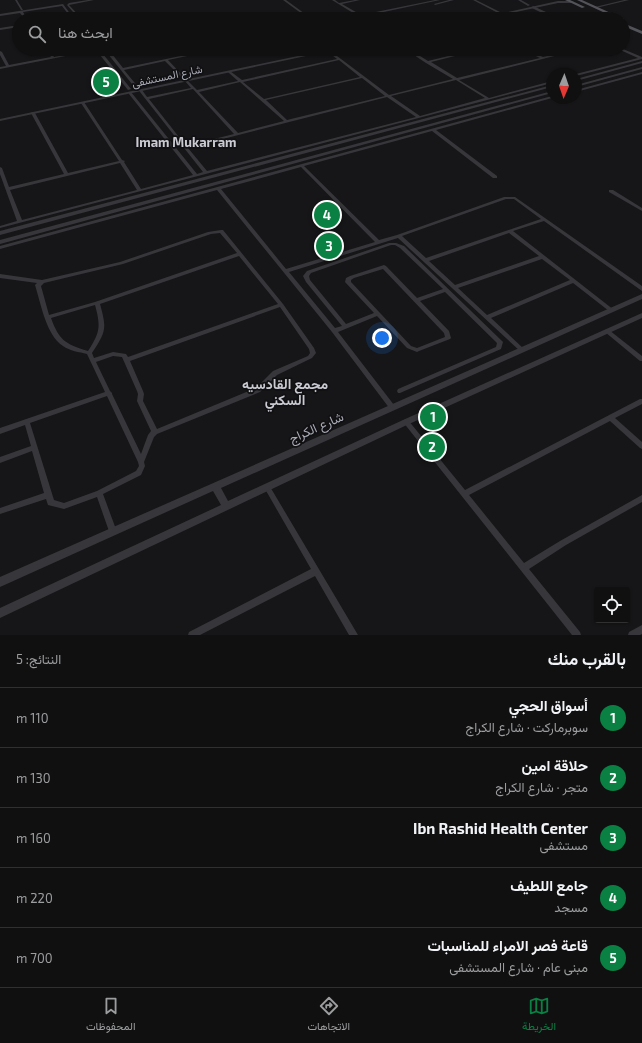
<!DOCTYPE html>
<html lang="ar">
<head>
<meta charset="utf-8">
<style>
  :root { --surface:#101011; --page:#1e1e1f; --text:#f1f3f6; --muted:#9c9d9f; --line:#303031; --accent:#0b8043 }
  body { margin:0; font-family:"Exo 2",Vazirmatn,sans-serif; background:var(--page); color:var(--text); direction:rtl }
  .controls { position:absolute; right:12px; bottom:12px; display:grid; overflow:hidden; border-radius:4px; box-shadow:0 1px 3px #0004 }
  .controls button { width:36px; height:36px; display:grid; place-items:center; padding:0; border:0; border-bottom:1px solid var(--line); background:var(--surface); color:var(--text); font:20px sans-serif }
  .compass { position:absolute; left:546px; top:68px; width:36px; height:36px; border-radius:50%; background:var(--surface); box-shadow:0 1px 3px #0004; rotate:182deg }
  .you { position:absolute; left:382px; top:338px; width:14px; height:14px; margin:-10px; border:3px solid #fff; border-radius:50%; background:#1a73e8; box-shadow:0 0 0 6px #1a73e833 }
  .badge { display:grid; place-items:center; width:26px; height:26px; border-radius:50%; background:var(--accent); color:#fff; font-size:13px; font-weight:700 }
  .pin { position:absolute; translate:-50% -50%; border:2px solid #fff; box-shadow:0 1px 4px #0006 }
  .list { margin:0; padding:0; list-style:none }
  h2 { display:flex; justify-content:space-between; align-items:center; height:52px; margin:0; padding:0 16px; font-size:17px }
  h2 small { font-size:13px; font-weight:400; color:var(--muted) }
  .list li { display:grid; grid-template-columns:26px 1fr auto; gap:12px; align-items:center; box-sizing:border-box; height:60px; padding:0 16px; border-top:1px solid var(--line) }
  .list b { display:block; font-size:15px; white-space:nowrap }
  .list p { margin:0; font-size:13px; white-space:nowrap; color:var(--muted) }
  .list em { font-size:13px; font-style:normal; color:var(--muted) }
  .icon { flex:none; width:22px; height:22px; fill:none; stroke:currentColor; stroke-width:2; stroke-linecap:round; stroke-linejoin:round }
  .map { position:relative; flex:none; width:642px; height:635px; overflow:hidden; direction:ltr }
  .search { position:absolute; background:var(--surface); box-shadow:0 1px 3px #0004; left:12px; right:12px; top:12px; height:44px; display:flex; align-items:center; gap:10px; box-sizing:border-box; padding:0 14px; border-radius:22px; color:var(--muted); font-size:15px }
  .sheet { height:352px; background:var(--surface) }
  nav { display:flex; justify-content:space-around; align-items:center; box-sizing:border-box; height:56px; border-top:1px solid var(--line); background:var(--surface); font-size:11px; color:var(--muted) }
  nav a { display:grid; justify-items:center; gap:2px }
  nav .on { color:var(--accent) }
  .map>svg:first-child { display:block }
  .lines { fill:none; stroke-linecap:round; stroke-linejoin:round }
  .minor { fill:#37373b; fill-rule:evenodd }
  .tertiary { fill:#37373b; fill-rule:evenodd }
  .primary { fill:#53545a; fill-rule:evenodd }
  .labels { text-anchor:middle; stroke-width:3.5; stroke-linejoin:round; paint-order:stroke }
  .far-street-label { font-size:11px; fill:#a9abb6; stroke:#111012 }
  .far-quarter-label { font-size:13px; font-weight:bold; fill:#c9cad2; stroke:#111012 }
  .street-label { font-size:13px; fill:#a9abb6; stroke:#111012 }
  .neighbourhood-label { font-size:14px; font-weight:bold; fill:#c9cad2; stroke:#111012 }
</style>
</head>
<body>
<div class="map">
<svg width="642" height="635" viewBox="0 0 642 635">
  <rect width="100%" height="100%" fill="#161517"/>
  <g class="lines">
    <g class="minor">
      <path d="M15 0H17L23 10H21Z"/>
      <path d="M88 0H94L69 5 82 19H79L67 5 69 3Z"/>
      <path d="M283 0H286L312 19H309Z"/>
      <path d="M332 0H335L339 3 355 0H360L342 4 361 15 435 0H440L351 19H346L358 16Z"/>
      <path d="M449 0H454L435 5 434 4Z"/>
      <path d="M473 0H476L500 12 498 13Z"/>
      <path d="M518 0H521L530 5 528 6Z"/>
      <path d="M624 0H629L596 8 595 7Z"/>
      <path d="M63 4 74 19H72L62 6 23 12 27 19H25L20 13 0 16V14Z"/>
      <path d="M533 6 559 18V19H556L545 14 523 19H518L542 13 532 8V7Z"/>
      <path d="M503 13 514 18V19H511L502 15V13Z"/>
      <path d="M19 25V27L0 30V28Z"/>
      <path d="M45 49H49L54 57 92 49H99L131 89 128 90 96 50 0 69V67L6 66 0 55V51L2 52 9 65 51 57Z"/>
      <path d="M104 49H108L123 68 214 49H221L168 60 184 77 185 78 183 79 165 61 124 70 139 88 137 89H136Z"/>
      <path d="M405 49H409L428 61 477 49H483L431 62 457 78 540 58 521 49H526L543 57 576 49H582L459 80 489 98 552 81V83L0 228V226L17 221 0 174V167L2 168 9 187 64 174 31 113 32 112 35 113 68 173 119 161 81 103 84 102 122 160 125 161 124 162 141 189 193 175 129 94V92H131L197 174 203 172 140 92V90H142L147 97 191 88 185 81 187 80 197 90 238 81 229 73 228 72 230 71 242 80 337 59 328 52 327 51 329 50 389 95 453 79 426 63ZM339 60 360 77 264 99 243 82ZM362 78 385 96 287 120 266 100ZM456 80 485 98 420 116 391 96ZM240 82 284 121 238 133 199 92ZM193 89 234 134 186 146 149 99ZM387 97 416 117 207 171 188 148ZM120 163 137 190 22 220 10 190Z"/>
      <path d="M618 49H623L642 57V59L576 76V74L638 58Z"/>
      <path d="M642 72V74L576 92V90Z"/>
      <path d="M552 96V98L436 130 497 176V178H493L432 131 304 166 379 240 397 235 504 197H515L642 286V291L544 221 513 231 614 310 611 312 609 311 573 283 491 318 524 349 525 350 524 351H520L398 238 289 272 335 328 342 326 306 282 303 276 307 271 389 243H396L404 246 502 341 503 342 501 349 400 393H398L397 391 398 389 496 347 497 343 445 292 420 301 449 331 451 338 450 339 419 351 417 352 407 348 377 316 338 332 394 405 395 407 394 409H390L332 332 217 190 0 249V246ZM301 167 375 242 286 269 221 189ZM506 199H514L541 219 426 258 402 236ZM509 233 539 256 455 285 429 261ZM391 245H395L400 248 443 289 417 298 386 266 384 265 350 276 346 278 345 282 374 313 346 324 310 280 309 276 311 273ZM542 259 570 280 487 315 458 288ZM383 269 444 333 445 337 417 348 411 346 351 282V280L354 278Z"/>
      <path d="M609 190H613L642 208V211L609 192Z"/>
      <path d="M221 230H223L283 304 314 348 316 353 312 358 277 375 260 392 157 434 154 437 144 462 145 466 141 475 103 494 117 532 116 534 113 535 110 534 97 497 64 509 48 505 46 499 0 514V508L44 493 32 451 0 463V457L31 446 25 425 0 434V428L105 392 87 354C79 352 70 351 63 346 46 335 41 304 35 285L37 283 0 278V274L42 280 120 262 208 232ZM220 233 237 253 95 302 49 315 41 286 44 283 123 264 211 234ZM239 256 278 304 128 357 126 354 113 352 94 358 92 353C106 332 107 329 100 304ZM95 305C101 327 100 332 88 351 65 344 59 340 51 318ZM280 307 309 349 310 353 308 356 273 371 256 388 157 429 143 401 144 394 143 391 130 361ZM113 356 122 357 137 391 138 394 137 401 151 431 148 435 141 454 112 394V393L110 391 96 362ZM107 396 138 462 139 466 136 471 97 491 64 503 54 500 30 423Z"/>
      <path d="M607 329 609 330 642 356V361H640L605 332 604 331Z"/>
      <path d="M640 399H642V404L615 418 642 442V449L640 448 610 421 469 495 524 563 560 541 642 495V502L566 545 529 569 580 632 581 635H572L403 422 404 420 406 419 408 420 465 490Z"/>
      <path d="M267 484 269 485 358 635H349L315 576 200 635H188L189 632 311 569 265 489 264 487 265 485Z"/>
      <path d="M642 625V634L640 635H628L629 632Z"/>
    </g>
    <g class="tertiary">
      <path d="M558 1H572L574 2 572 3H558L484 19H477Z"/>
      <path d="M482 14 484 15 483 16 470 19H463Z"/>
      <path d="M331 49H339L0 121V119Z"/>
      <path d="M642 61V63L576 81V79Z"/>
      <path d="M642 67V69L576 87V85Z"/>
      <path d="M552 85V87L0 235V231Z"/>
      <path d="M552 91V93L0 244V240Z"/>
      <path d="M642 294V299L221 488 228 501 403 420 642 313V318L409 424 0 618V608L221 505 213 491 0 587V577Z"/>
    </g>
    <g class="primary">
      <path d="M565 0H570L585 7 582 8Z"/>
      <path d="M577 0H582L624 19 623 20V19H618Z"/>
      <path d="M623 23 642 31V34L623 26Z"/>
    </g>
  </g>
  <g class="labels">
    <g class="far-street-label">
      <text transform="translate(167 76) rotate(-12)" y="4">شارع المستشفى</text>
    </g>
    <g class="far-quarter-label">
      <text x="186" y="147">Imam Mukarram</text>
    </g>
    <g class="street-label">
      <text transform="translate(316 427) rotate(-24)" y="5">شارع الكراج</text>
    </g>
    <g class="neighbourhood-label">
      <text x="285" y="389">مجمع القادسيه<tspan x="285" dy="16">السكني</tspan></text>
    </g>
  </g>
</svg>
<div class="controls">
<button><svg class="icon" aria-label="locate" viewBox="0 0 24 24"><circle cx="12" cy="12" r="6"/><path d="M12 2v4M12 18v4M2 12h4M18 12h4"/></svg></button>
</div>
<svg class="compass" viewBox="-18 -18 36 36"><path d="M0-13l5 13h-10z" fill="#e53935"/><path d="M0 13l5-13h-10z" fill="#9c9d9f"/></svg>
<div class="you"></div>
<div class="pin badge" style="left:433px;top:417px">1</div>
<div class="pin badge" style="left:432px;top:447px">2</div>
<div class="pin badge" style="left:329px;top:246px">3</div>
<div class="pin badge" style="left:327px;top:215px">4</div>
<div class="pin badge" style="left:106px;top:82px">5</div>
<div class="search"><svg class="icon" aria-label="search" viewBox="0 0 24 24"><circle cx="10" cy="10" r="6"/><path d="M15 15l6 6"/></svg>ابحث هنا</div>
</div>
<section class="sheet">
<h2>بالقرب منك<small>النتائج: 5</small></h2>
<ul class="list">
<li><span class="badge">1</span><div><b>أسواق الحجي</b><p>سوبرماركت · شارع الكراج</p></div><em>110 m</em></li>
<li><span class="badge">2</span><div><b>حلاقة امين</b><p>متجر · شارع الكراج</p></div><em>130 m</em></li>
<li><span class="badge">3</span><div><b>Ibn Rashid Health Center</b><p>مستشفى</p></div><em>160 m</em></li>
<li><span class="badge">4</span><div><b>جامع اللطیف</b><p>مسجد</p></div><em>220 m</em></li>
<li><span class="badge">5</span><div><b>قاعة فصر الامراء للمناسبات</b><p>مبنى عام · شارع المستشفى</p></div><em>700 m</em></li>
</ul>
</section>
<nav>
<a class="on"><svg class="icon" aria-label="map" viewBox="0 0 24 24"><path d="M3 6l6-2 6 2 6-2v14l-6 2-6-2-6 2zM9 4v14M15 6v14"/></svg>الخريطة</a>
<a><svg class="icon" aria-label="directions" viewBox="0 0 24 24"><path d="M12 3l9 9-9 9-9-9zM9 14v-3h6M13 9l2 2-2 2"/></svg>الاتجاهات</a>
<a><svg class="icon" aria-label="saved" viewBox="0 0 24 24"><path d="M7 4h10v16l-5-4-5 4z"/></svg>المحفوظات</a>
</nav>
</body>
</html>
